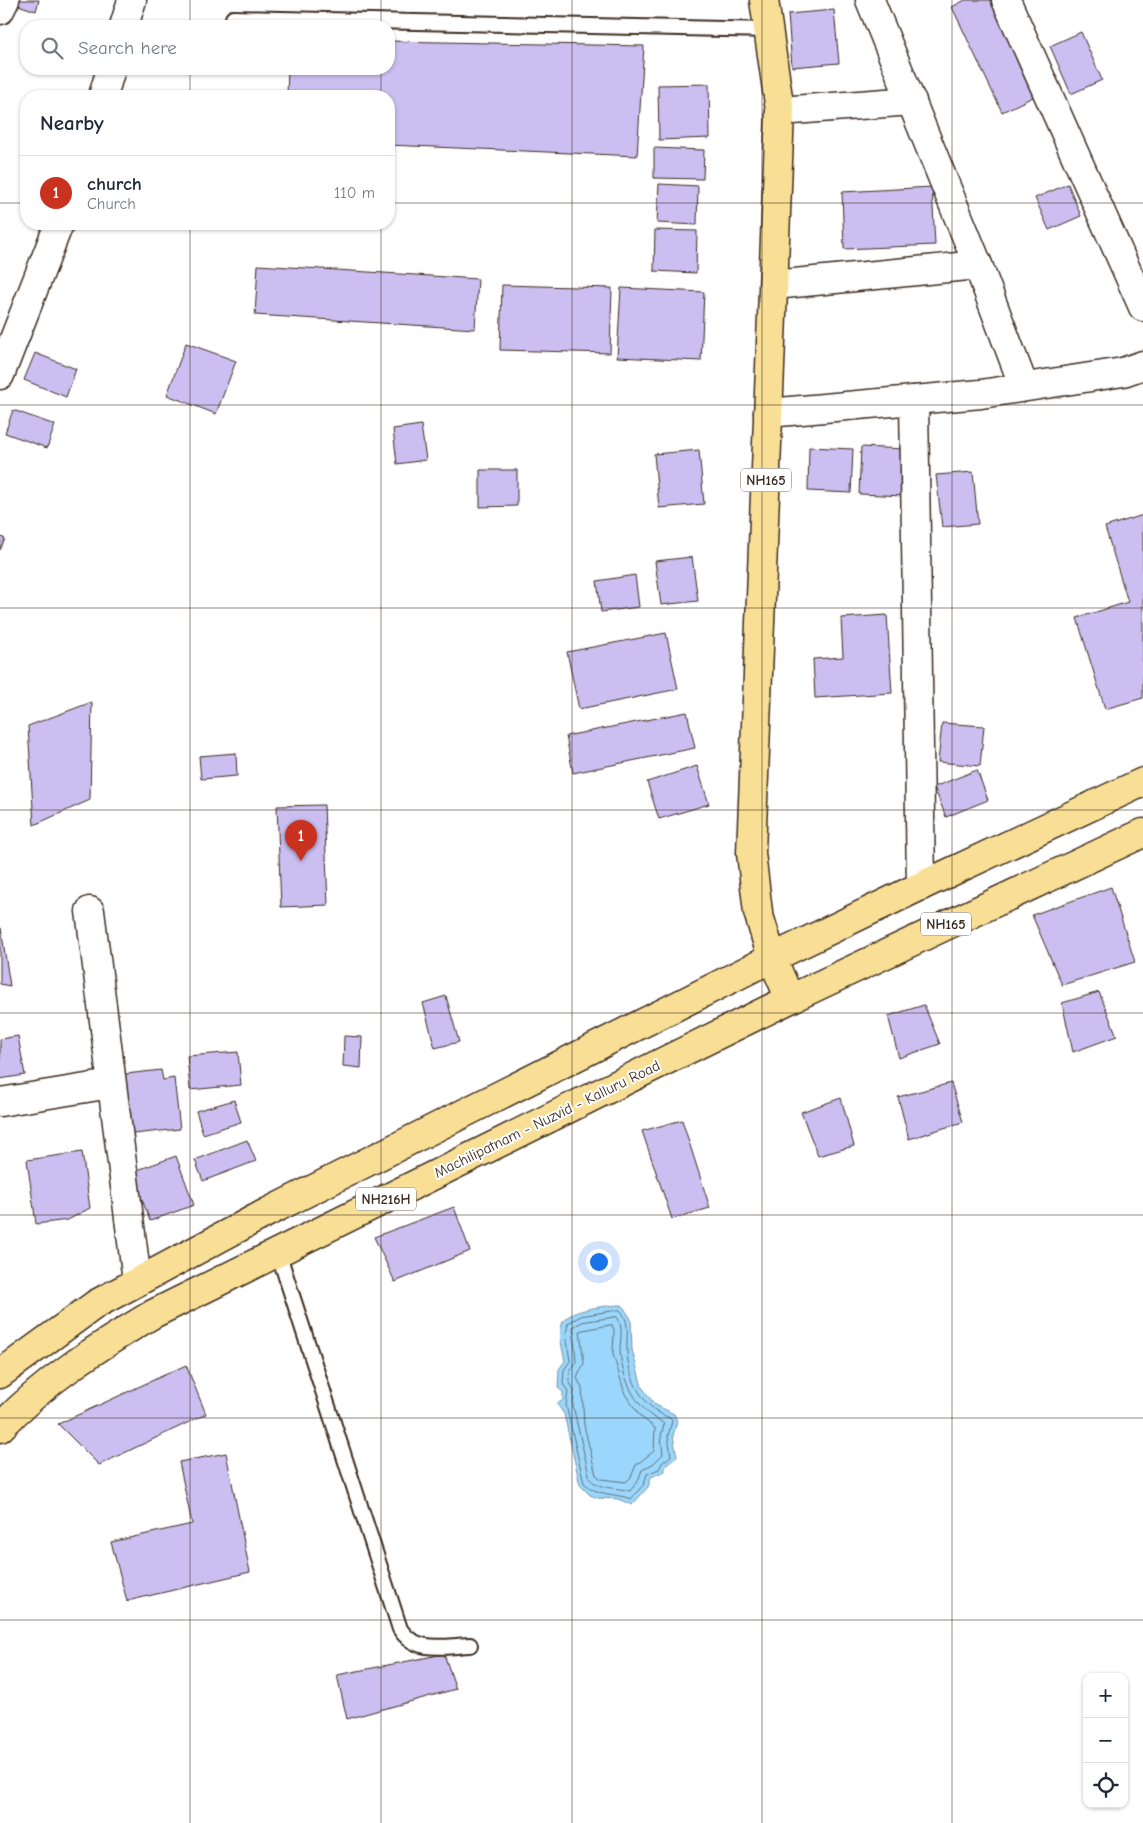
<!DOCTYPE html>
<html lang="en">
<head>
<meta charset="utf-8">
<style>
  :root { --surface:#fff; --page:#f2f2f3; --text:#1f2937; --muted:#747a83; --line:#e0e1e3; --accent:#c8321e }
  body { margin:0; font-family:"Comic Neue",sans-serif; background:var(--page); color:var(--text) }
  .controls { position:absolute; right:15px; bottom:15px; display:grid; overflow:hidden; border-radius:10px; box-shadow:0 1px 4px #0004 }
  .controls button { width:45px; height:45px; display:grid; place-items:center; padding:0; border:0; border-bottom:1px solid var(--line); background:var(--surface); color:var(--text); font:25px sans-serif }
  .you { position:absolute; left:598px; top:1261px; width:18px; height:18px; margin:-12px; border:4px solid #fff; border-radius:50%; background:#1a73e8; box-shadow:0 0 0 8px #1a73e833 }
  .badge { display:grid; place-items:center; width:32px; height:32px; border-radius:50%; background:var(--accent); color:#fff; font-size:16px; font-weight:700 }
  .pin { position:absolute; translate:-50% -41px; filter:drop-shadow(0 1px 2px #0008) }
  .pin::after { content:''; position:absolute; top:26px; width:18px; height:15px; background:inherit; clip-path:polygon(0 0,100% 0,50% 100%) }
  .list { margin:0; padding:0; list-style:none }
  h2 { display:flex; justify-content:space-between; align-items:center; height:65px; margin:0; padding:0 20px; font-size:21px }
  h2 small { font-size:16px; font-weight:400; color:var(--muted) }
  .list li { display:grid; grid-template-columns:32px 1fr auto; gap:15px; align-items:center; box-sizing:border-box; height:75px; padding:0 20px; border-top:1px solid var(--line) }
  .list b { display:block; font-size:19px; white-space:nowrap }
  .list p { margin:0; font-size:16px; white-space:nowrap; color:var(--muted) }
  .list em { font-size:16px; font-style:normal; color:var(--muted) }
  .icon { flex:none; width:28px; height:28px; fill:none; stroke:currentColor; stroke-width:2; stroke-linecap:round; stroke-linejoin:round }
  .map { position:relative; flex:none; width:1143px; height:1823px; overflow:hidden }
  .search { position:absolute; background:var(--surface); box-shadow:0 1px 4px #0004; left:20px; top:20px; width:375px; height:55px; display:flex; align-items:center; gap:12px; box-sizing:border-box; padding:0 18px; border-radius:20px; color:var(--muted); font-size:19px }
  .panel { position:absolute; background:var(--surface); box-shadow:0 1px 4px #0004; left:20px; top:90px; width:375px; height:140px; border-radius:20px }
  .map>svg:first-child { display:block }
  .water { fill:#9bd7fc; stroke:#7592a3 }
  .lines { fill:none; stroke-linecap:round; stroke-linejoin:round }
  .shore { stroke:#616f77; stroke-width:1 }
  .building { fill:#cbbef0; stroke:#3b2a1e }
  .lane-casing { stroke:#3b2a1e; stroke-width:18 }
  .street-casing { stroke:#3b2a1e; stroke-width:31 }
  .highway-casing { stroke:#3b2a1e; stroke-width:31 }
  .lane { stroke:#fff; stroke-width:14 }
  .street { stroke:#fff; stroke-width:28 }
  .highway { stroke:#f9df96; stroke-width:28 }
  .grid { fill:none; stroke:#3b2a1e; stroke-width:1; stroke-opacity:0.55 }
  .labels { text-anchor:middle; stroke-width:4; stroke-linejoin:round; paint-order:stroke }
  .shield { fill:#fff; stroke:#766a62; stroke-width:1 }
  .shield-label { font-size:14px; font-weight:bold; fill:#3b2a1e }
  .street-label { font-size:15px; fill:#3b2a1e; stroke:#fff }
</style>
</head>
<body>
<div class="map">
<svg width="1143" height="1823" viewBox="0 0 1143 1823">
  <rect width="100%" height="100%" fill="#fff"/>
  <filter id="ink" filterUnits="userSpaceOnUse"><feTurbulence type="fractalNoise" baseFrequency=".02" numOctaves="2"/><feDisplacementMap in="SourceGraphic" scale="10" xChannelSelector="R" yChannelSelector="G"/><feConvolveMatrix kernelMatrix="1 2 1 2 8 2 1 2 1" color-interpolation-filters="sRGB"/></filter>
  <g filter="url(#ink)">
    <path class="water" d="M622 1305 631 1319 632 1350 642 1387 654 1404 674 1414 677 1421 673 1436 677 1457 665 1466V1471L651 1477 648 1487 632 1505 618 1499 598 1498 590 1495 580 1485 564 1414 557 1404 563 1400V1392L558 1388 559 1369 565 1361C563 1350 557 1333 563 1322 569 1309 609 1305 622 1305Z"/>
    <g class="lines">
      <g class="shore">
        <path d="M620 1310C631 1322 626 1336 627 1351 628 1378 643 1409 670 1418L672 1421 668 1436 671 1456 662 1463 659 1469 647 1474 644 1484 631 1499C615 1493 597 1496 584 1483L566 1405 568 1391 563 1384 564 1370 570 1361 566 1334 568 1323 581 1316Z"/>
        <path d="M617 1317C624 1327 620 1339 620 1351 621 1371 631 1397 646 1411 651 1417 659 1419 664 1424L661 1436 663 1454 654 1463 642 1470 638 1481 630 1491C616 1487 600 1490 590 1479L573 1406 574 1390 569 1381 570 1372 576 1362 573 1327 582 1322Z"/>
        <path d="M612 1325 614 1330 613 1354 625 1394 640 1416 655 1428 654 1451 636 1465 631 1477 626 1482 601 1479 596 1475 584 1425 582 1388 577 1378 584 1363 580 1331Z"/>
      </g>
    </g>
    <g class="building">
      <path d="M16 0H39L36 11 15 4Z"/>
      <path d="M965 0H990L1035 96 1002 112 952 7Z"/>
      <path d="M834 10 839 63 792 67 788 14Z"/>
      <path d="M1081 32 1102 80 1071 94 1050 46Z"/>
      <path d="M389 41 644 46 637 156 389 145V96H287L288 69H389Z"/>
      <path d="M709 84 710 138 659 140 658 85Z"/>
      <path d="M654 148 704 150 703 179 654 178Z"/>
      <path d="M659 184 698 186 697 225 657 223Z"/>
      <path d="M1068 184 1081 216 1049 230 1035 198Z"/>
      <path d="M932 187 935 245 844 249 842 192Z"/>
      <path d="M655 230 697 231 696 273 654 271Z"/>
      <path d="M258 265 478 279 475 329 255 315Z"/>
      <path d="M502 285 612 288 610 353 500 350Z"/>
      <path d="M621 288 704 292 701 361 617 357Z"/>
      <path d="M186 343 236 361 216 414 167 395Z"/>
      <path d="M35 353 76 369 66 397 24 380Z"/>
      <path d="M13 410 55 425 47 448 5 433Z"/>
      <path d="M421 425 426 460 397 464 393 429Z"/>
      <path d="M809 447 853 449 851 493 808 491Z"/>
      <path d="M861 447 906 449 905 496 859 494Z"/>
      <path d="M699 450 704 504 659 508 654 454Z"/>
      <path d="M480 470H517V506L480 507Z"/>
      <path d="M973 472 978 524 942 527 936 475Z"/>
      <path d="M1143 515V698L1105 709 1077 618 1128 602 1105 527Z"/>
      <path d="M0 536 5 539 0 550Z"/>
      <path d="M692 557 698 601 661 605 655 561Z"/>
      <path d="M635 575 639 607 601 612 597 581Z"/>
      <path d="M887 615 892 693 815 698 813 659 843 657 841 618Z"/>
      <path d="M666 633 678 689 579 709 567 652Z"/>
      <path d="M92 702 90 800 34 825 28 726Z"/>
      <path d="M687 712 695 748 573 773 566 736Z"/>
      <path d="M942 723 984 726 980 766 938 762Z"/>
      <path d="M236 753 237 776 201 779 199 756Z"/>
      <path d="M697 766 709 804 659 819 647 782Z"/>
      <path d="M977 770 988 800 946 817 934 787Z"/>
      <path d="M324 805 328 905 281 907 277 806Z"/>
      <path d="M1111 887 1135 962 1062 985 1032 915Z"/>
      <path d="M0 928H1L10 986 0 984Z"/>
      <path d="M1099 992 1117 1036 1073 1052 1062 1003Z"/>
      <path d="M446 996 459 1042 435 1048 423 1003Z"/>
      <path d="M924 1005 940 1044 899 1058 888 1016Z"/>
      <path d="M18 1036 25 1075 0 1079V1039Z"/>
      <path d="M344 1036 362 1037 361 1068 343 1066Z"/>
      <path d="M238 1052 241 1085 190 1090 187 1056Z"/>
      <path d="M161 1070 163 1080 174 1078 180 1129 124 1135 117 1075Z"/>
      <path d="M951 1083 963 1122 909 1139 898 1097Z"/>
      <path d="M841 1098 854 1146 818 1156 801 1112Z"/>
      <path d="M234 1100 241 1122 203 1134 196 1111Z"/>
      <path d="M682 1120 710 1208 672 1219 642 1131Z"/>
      <path d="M247 1140 256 1161 203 1181 195 1160Z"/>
      <path d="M82 1152 90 1208 68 1220 36 1224 27 1160Z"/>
      <path d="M176 1156 194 1205 150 1221 132 1172Z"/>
      <path d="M454 1207 470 1251 395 1282 374 1237Z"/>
      <path d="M186 1365 206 1414 99 1465 58 1424Z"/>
      <path d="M226 1453 250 1572 127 1601 111 1542 192 1524 179 1462Z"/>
      <path d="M444 1654 456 1689 347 1719 337 1675Z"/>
    </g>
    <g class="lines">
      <defs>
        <g id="lane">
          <path d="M233 18 769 30"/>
          <path d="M278 1252 400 1629C416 1654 445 1646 470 1645"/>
        </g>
        <g id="street">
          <path d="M870 0 978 265 1024 387"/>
          <path d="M1006 0 1143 307"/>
          <path d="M0 10 5 0"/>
          <path d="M124 26 132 0"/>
          <path d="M103 96 111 69"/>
          <path d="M780 111 912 101"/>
          <path d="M774 285 978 265"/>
          <path d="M0 375 59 224"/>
          <path d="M914 400 921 886"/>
          <path d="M768 413 981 394 1123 372 1143 365"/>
          <path d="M90 911 137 1281"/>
          <path d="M0 1102 111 1084"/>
        </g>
        <g id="highway">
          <path d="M764 0 780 111 751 853 758 912 772 958 790 999 1143 833"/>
          <path d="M0 1374 96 1304 268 1212 772 958 921 886 1143 782"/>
          <path d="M0 1428C44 1381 98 1347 153 1314L790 999"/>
        </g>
      </defs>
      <use href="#lane" class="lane-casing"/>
      <use href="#street" class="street-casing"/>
      <use href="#highway" class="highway-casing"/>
      <use href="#lane" class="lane"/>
      <use href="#street" class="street"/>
      <use href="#highway" class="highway"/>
    </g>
  </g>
  <path class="grid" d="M190 0V26M381 0V26M572 0V1823M762 0V1823M952 0V1823M190 69V96M381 69V96M0 203H26M389 203H1143M190 224V1823M381 224V1823M0 405H1143M0 608H1143M0 810H1143M0 1013H1143M0 1215H1143M0 1418H1143M0 1620H1143"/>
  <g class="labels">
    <g class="shield">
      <rect x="741" y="468.5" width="50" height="23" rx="4"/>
      <rect x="921" y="912.5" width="50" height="23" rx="4"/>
      <rect x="356" y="1187.5" width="60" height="23" rx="4"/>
    </g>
    <g class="shield-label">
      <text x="766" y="485">NH165</text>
      <text x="946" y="929">NH165</text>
      <text x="386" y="1204">NH216H</text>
    </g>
    <g class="street-label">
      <text transform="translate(547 1119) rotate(-26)" y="5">Machilipatnam - Nuzvid - Kalluru Road</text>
    </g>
  </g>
</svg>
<div class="controls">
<button>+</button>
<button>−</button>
<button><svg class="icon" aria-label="locate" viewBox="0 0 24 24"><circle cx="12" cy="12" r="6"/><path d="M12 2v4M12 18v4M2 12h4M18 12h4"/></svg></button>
</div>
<div class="you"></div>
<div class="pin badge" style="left:301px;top:861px">1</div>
<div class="search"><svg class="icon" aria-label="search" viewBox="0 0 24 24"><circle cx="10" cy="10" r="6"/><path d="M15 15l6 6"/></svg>Search here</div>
<section class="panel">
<h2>Nearby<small></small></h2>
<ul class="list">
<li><span class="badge">1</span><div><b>church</b><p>Church</p></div><em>110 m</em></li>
</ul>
</section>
</div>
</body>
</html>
